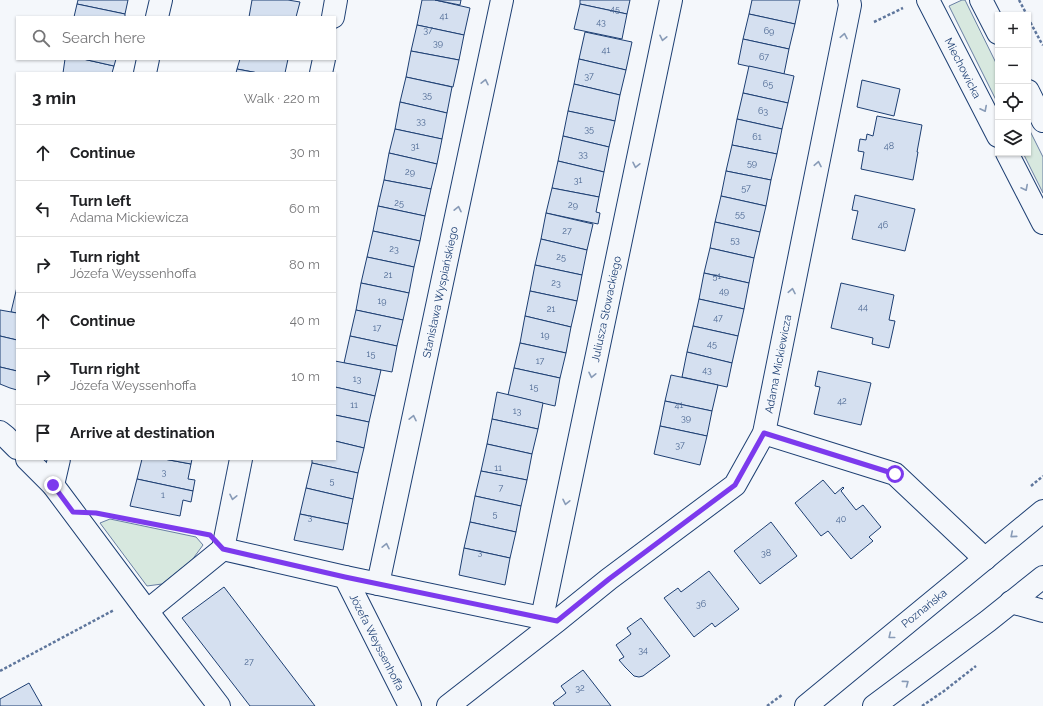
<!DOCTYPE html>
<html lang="en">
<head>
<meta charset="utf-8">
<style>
  :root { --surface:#fff; --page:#f2f2f2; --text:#202124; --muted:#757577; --line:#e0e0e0 }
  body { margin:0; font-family:Raleway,sans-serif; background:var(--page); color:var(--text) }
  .controls { position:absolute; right:12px; top:12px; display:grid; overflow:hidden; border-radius:0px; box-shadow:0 1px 3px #0004 }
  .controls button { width:36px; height:36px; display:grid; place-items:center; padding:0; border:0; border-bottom:1px solid var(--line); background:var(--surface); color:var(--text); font:20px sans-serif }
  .stop { position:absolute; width:12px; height:12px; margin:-9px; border:3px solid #7c3aed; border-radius:50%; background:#fff }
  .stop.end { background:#7c3aed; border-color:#fff; box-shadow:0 1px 4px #0008 }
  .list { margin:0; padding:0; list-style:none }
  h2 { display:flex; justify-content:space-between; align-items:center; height:52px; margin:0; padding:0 16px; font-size:17px }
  h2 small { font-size:13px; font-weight:400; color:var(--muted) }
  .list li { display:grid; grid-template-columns:26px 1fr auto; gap:12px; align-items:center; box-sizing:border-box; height:56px; padding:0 16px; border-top:1px solid var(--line) }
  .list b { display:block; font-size:15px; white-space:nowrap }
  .list p { margin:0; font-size:13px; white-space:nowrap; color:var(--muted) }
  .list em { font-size:13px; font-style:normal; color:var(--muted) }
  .icon { flex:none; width:22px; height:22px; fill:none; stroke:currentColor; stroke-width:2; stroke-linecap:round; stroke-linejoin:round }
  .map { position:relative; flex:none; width:1043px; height:706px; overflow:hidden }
  .search { position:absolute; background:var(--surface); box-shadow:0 1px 3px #0004; left:16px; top:16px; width:320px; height:44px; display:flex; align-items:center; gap:10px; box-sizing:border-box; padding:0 14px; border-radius:0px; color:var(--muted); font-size:15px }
  .panel { position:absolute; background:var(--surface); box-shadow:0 1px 3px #0004; left:16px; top:72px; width:320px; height:388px; border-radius:0px }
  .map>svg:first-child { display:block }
  .green { fill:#d7e8df; stroke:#687fa3 }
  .building { fill:#d5e0f0; stroke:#1d3f73 }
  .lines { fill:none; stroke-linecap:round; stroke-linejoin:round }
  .minor-casing { stroke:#1d3f73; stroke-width:24 }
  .major-casing { stroke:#1d3f73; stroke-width:24 }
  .path { stroke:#5e769c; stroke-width:2.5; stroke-dasharray:3 2; stroke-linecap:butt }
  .minor { stroke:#f4f7fb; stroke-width:22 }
  .major { stroke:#f4f7fb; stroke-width:22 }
  .oneway { stroke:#889bb7 }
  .route { stroke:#7c3aed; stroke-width:5 }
  .labels { text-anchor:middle; stroke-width:3; stroke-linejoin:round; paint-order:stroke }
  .number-label { font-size:9px; fill:#4b6792 }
  .street-label { font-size:11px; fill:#1d3f73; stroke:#f4f7fb }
</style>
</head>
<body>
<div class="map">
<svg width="1043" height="706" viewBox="0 0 1043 706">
  <rect width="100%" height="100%" fill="#f4f7fb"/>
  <g class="green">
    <path d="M962 0H965L998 67V104L949 6Z"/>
    <path d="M1028 127 1043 157V193L1023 153H1028Z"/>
    <path d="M110 519 196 537 203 545 192 560 162 584 147 586 100 523Z"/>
  </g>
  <g class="building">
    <path d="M78 0H128L125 14 77 4Z"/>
    <path d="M252 0H288L300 2 296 17H249Z"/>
    <path d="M422 0H435L470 8 464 35 417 25Z"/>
    <path d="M435 0H461L460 5Z"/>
    <path d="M580 0H630L627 14 580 4Z"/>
    <path d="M752 0H800L795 24 749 14Z"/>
    <path d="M77 4 125 14V17H74Z"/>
    <path d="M580 4 627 14 622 39 574 29Z"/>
    <path d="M749 14 795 24 789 49 743 39Z"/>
    <path d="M417 25 464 35 459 60 411 51Z"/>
    <path d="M585 32 632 42 626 70 579 59Z"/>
    <path d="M743 39 789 49 784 74 738 64Z"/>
    <path d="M411 51 459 60 453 87 406 77Z"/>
    <path d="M65 59H83L114 66 112 73H63Z"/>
    <path d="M83 59H116L114 66Z"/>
    <path d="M240 59H288L285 73H258L237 69Z"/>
    <path d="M579 59 626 70 620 95 574 84Z"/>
    <path d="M749 66 794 76 788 103 743 93Z"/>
    <path d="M237 69 258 73H236Z"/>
    <path d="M406 77 452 87 447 113 400 102Z"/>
    <path d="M862 80 900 89 894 116 857 107Z"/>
    <path d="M574 84 620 95 615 121 568 111Z"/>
    <path d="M743 93 788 103 782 129 737 119Z"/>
    <path d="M400 102 447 113 442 139 395 129Z"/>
    <path d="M568 111 615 121 609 147 563 136Z"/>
    <path d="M877 116 922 125 917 152H918L913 180 861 169 864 152 858 151 860 139 866 140 867 134 873 136Z"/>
    <path d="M737 119 782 129 777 154 732 145Z"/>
    <path d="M395 129 442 139 437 164 389 153Z"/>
    <path d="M563 136 609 147 604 172 558 161Z"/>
    <path d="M732 145 777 154 771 180 726 171Z"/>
    <path d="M389 153 437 164 431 189 384 180Z"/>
    <path d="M558 161 604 172 599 197 552 188Z"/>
    <path d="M726 171 771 180 766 206 721 196Z"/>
    <path d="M384 180 431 189 425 216 378 206Z"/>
    <path d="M552 188 599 197 596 212 600 213 598 224 546 213Z"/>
    <path d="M855 195 915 209 905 251 852 239 858 211 852 210Z"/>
    <path d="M721 196 766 206 760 232 715 222Z"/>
    <path d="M378 206 425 216 420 241 373 231Z"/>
    <path d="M546 213 593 224 587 250 541 239Z"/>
    <path d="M715 222 760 232 754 258 710 248Z"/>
    <path d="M373 231 420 241 414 267 367 257Z"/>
    <path d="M541 239 587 250 582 275 535 265Z"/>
    <path d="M710 248 754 258 749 283 704 273Z"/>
    <path d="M367 257 414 267 409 293 361 283Z"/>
    <path d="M535 265 582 275 577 301 530 291Z"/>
    <path d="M704 273 749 283 744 309 699 299Z"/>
    <path d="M361 283 409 293 403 320 356 310Z"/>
    <path d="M841 283 894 295 889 320 895 321 889 348 872 344 873 338 831 328Z"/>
    <path d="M17 287V313L11 312Z"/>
    <path d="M530 291 577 301 571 327 525 316Z"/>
    <path d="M699 299 744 309 738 336 693 326Z"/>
    <path d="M0 310 17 313V340L0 336Z"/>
    <path d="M356 310 403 320 397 346 350 336Z"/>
    <path d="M525 316 571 327 566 353 520 343Z"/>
    <path d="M693 326 738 336 732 363 687 352Z"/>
    <path d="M0 336 17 340V371L0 367Z"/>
    <path d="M350 336 397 346 392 372 344 363Z"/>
    <path d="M520 343 566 353 560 378 514 368Z"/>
    <path d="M687 352 732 363 727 387 682 377Z"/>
    <path d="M335 361 381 370 375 396 335 387Z"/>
    <path d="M0 367 17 371V390L10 388 0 384Z"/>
    <path d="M514 368 560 378 555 406 508 395Z"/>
    <path d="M818 371 871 383 861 425 814 414 820 387 815 386Z"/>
    <path d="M671 375 718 385 712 411 665 401Z"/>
    <path d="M335 387 375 396 369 422 335 415Z"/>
    <path d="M497 392 543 403 538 429 492 419Z"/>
    <path d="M665 401 712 411 707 436 660 426Z"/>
    <path d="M335 415 369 422 364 448 335 441Z"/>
    <path d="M492 419 538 429 532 454 487 444Z"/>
    <path d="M660 426 707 436 700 465 654 454Z"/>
    <path d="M335 441 364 448 358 473 312 463V459H335Z"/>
    <path d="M487 444 532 454 527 480 481 471Z"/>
    <path d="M142 459H164L191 464 188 479 195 480 193 491 137 479Z"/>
    <path d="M164 459H192L191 464Z"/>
    <path d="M312 463 358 473 353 499 306 488Z"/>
    <path d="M481 471 527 480 521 506 475 496Z"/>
    <path d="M137 479 193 491 191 502 183 500 180 516 130 506Z"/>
    <path d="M823 480 835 494 843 487 844 488 841 491 856 510 863 505 881 527 869 537 873 541 851 559 828 531 821 536 795 503Z"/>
    <path d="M306 488 353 499 348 524 300 514Z"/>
    <path d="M475 496 521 506 516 532 470 522Z"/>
    <path d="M300 514 348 524 343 550 294 540Z"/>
    <path d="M470 522 516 532 510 558 464 548Z"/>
    <path d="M771 522 797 556 760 584 734 551Z"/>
    <path d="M464 548 510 558 505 585 459 575Z"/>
    <path d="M709 571 739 609 715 627 712 623 694 637 664 598 678 588 681 592Z"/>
    <path d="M224 587 315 706H250L182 618Z"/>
    <path d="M641 618 670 656 643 676 639 677 634 676 625 667 619 660 624 657 616 645 631 634 627 628Z"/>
    <path d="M583 670 611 706H555L553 703 566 693 561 686Z"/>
    <path d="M29 683 42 706H0V699Z"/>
  </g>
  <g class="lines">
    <defs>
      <g id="minor">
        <path d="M928 0 998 136"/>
        <path d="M981 0 998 33"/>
        <path d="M157 17 161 0"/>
        <path d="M333 17 336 0"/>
        <path d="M145 73 148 59"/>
        <path d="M321 73 324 59"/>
        <path d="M1028 91 1043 121"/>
        <path d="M1007 153 1043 223"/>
        <path d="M0 432 5 436 17 448"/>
        <path d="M764 433 895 474 985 559"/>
        <path d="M27 459 53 485 147 611 219 706"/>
        <path d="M53 485 59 459"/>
        <path d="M223 549 345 577 556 621"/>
        <path d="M223 549 241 459"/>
        <path d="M345 577 410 706"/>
        <path d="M378 584 502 0"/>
        <path d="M1011 602 1043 611"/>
        <path d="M147 611 223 549"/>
        <path d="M542 618 671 0"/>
        <path d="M448 706 557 621 609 579 735 485 764 433 850 5 849 0"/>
      </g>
      <g id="major">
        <path d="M806 706 1043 511"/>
        <path d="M874 706 988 621 1043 577"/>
      </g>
    </defs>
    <use href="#minor" class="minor-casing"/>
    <use href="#major" class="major-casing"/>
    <g class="path">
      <path d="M1019 0 1027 15"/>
      <path d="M1028 18 1042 44 1043 45"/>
      <path d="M874 22 903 8"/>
      <path d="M1031 486 1043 476"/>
      <path d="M109 516 200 533"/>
      <path d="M0 671 114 610"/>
      <path d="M767 706 782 695"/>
      <path d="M922 706 944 691 976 666"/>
    </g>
    <use href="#minor" class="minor"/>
    <use href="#major" class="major"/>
  </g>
  <defs><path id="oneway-chevron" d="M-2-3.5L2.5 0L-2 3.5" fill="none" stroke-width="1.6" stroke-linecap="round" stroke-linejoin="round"/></defs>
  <g class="oneway">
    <use href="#oneway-chevron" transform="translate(844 36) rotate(-79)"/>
    <use href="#oneway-chevron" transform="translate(663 38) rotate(102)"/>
    <use href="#oneway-chevron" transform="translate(485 82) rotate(-78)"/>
    <use href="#oneway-chevron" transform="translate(984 109) rotate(63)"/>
    <use href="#oneway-chevron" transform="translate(818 164) rotate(-79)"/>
    <use href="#oneway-chevron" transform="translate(636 165) rotate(102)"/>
    <use href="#oneway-chevron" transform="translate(1025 188) rotate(63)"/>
    <use href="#oneway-chevron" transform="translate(458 209) rotate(-78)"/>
    <use href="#oneway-chevron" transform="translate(792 291) rotate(-79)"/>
    <use href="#oneway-chevron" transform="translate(592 375) rotate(102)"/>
    <use href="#oneway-chevron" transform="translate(413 418) rotate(-78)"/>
    <use href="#oneway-chevron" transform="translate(233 497) rotate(102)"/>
    <use href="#oneway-chevron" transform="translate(566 502) rotate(102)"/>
    <use href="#oneway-chevron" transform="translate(1013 535) rotate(140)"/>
    <use href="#oneway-chevron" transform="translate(386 546) rotate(-78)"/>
    <use href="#oneway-chevron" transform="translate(891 636) rotate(141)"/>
    <use href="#oneway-chevron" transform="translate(906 683) rotate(-37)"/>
  </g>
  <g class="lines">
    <path class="route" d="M53 485 73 512 96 513 210 535 223 549 345 577 557 621 609 579 735 485 764 433 895 474"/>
  </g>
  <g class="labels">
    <g class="number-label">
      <text x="615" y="12">45</text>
      <text x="444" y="19">41</text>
      <text x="601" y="25">43</text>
      <text x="428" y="33">37</text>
      <text x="769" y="34">69</text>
      <text x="438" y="46">39</text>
      <text x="606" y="53">41</text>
      <text x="764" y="60">67</text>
      <text x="589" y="79">37</text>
      <text x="768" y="87">65</text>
      <text x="427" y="98">35</text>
      <text x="763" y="114">63</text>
      <text x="421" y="124">33</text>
      <text x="589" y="132">35</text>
      <text x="757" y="140">61</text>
      <text x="415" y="149">31</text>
      <text x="889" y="149">48</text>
      <text x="583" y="157">33</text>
      <text x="752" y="166">59</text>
      <text x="410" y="175">29</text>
      <text x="578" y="183">31</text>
      <text x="746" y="191">57</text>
      <text x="399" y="206">25</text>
      <text x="573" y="208">29</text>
      <text x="740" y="217">55</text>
      <text x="883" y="228">46</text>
      <text x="567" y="234">27</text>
      <text x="735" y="243">53</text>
      <text x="394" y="252">23</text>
      <text x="561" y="260">25</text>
      <text x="388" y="278">21</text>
      <text x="717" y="279">51</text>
      <text x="556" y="286">23</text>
      <text x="724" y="294">49</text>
      <text x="382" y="304">19</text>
      <text x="863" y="310">44</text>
      <text x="551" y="312">21</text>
      <text x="718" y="321">47</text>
      <text x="377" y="331">17</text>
      <text x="545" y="338">19</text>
      <text x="712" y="347">45</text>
      <text x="371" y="357">15</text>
      <text x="540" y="364">17</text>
      <text x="707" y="373">43</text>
      <text x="357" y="382">13</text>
      <text x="534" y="390">15</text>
      <text x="842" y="404">42</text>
      <text x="354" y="408">11</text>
      <text x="679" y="408">41</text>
      <text x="517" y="414">13</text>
      <text x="686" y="421">39</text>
      <text x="680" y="448">37</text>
      <text x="498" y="471">11</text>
      <text x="164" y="475">3</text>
      <text x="332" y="484">5</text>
      <text x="501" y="491">7</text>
      <text x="163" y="498">1</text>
      <text x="495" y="517">5</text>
      <text x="310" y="520">3</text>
      <text x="841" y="522">40</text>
      <text x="480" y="555">3</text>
      <text x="766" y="556">38</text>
      <text x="701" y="607">36</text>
      <text x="643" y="653">34</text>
      <text x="249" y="665">27</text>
      <text x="580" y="691">32</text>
    </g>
    <g class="street-label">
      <text transform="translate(963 68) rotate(63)" y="4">Miechowicka</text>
      <text transform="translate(440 292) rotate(-78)" y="4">Stanisława Wyspiańskiego</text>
      <text transform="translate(606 309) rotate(-78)" y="4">Juliusza Słowackiego</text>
      <text transform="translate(778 364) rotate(-79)" y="4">Adama Mickiewicza</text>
      <text transform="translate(924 608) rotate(-39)" y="4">Poznańska</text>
      <text transform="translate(377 642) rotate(63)" y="4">Józefa Weyssenhoffa</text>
    </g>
  </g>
</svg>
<div class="controls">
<button>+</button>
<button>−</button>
<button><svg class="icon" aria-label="locate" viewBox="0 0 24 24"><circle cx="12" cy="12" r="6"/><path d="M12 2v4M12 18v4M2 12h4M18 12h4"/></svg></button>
<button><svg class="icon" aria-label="layers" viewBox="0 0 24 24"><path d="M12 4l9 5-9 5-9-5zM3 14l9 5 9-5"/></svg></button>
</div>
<div class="stop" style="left:895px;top:474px"></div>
<div class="stop end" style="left:53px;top:485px"></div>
<div class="search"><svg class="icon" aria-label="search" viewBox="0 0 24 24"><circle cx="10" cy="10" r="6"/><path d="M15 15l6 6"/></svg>Search here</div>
<section class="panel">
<h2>3 min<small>Walk · 220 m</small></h2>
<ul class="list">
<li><svg class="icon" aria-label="ahead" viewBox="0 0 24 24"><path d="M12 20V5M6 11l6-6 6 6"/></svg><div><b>Continue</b></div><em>30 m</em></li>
<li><svg class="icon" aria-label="left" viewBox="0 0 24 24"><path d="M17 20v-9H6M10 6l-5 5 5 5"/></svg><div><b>Turn left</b><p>Adama Mickiewicza</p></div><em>60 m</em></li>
<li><svg class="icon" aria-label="right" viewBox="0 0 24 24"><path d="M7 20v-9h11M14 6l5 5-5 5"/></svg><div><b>Turn right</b><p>Józefa Weyssenhoffa</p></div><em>80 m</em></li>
<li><svg class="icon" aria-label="ahead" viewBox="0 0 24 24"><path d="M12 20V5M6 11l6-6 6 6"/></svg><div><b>Continue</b></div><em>40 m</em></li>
<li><svg class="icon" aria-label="right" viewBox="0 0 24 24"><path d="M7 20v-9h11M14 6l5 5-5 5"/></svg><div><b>Turn right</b><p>Józefa Weyssenhoffa</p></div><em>10 m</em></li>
<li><svg class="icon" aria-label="arrive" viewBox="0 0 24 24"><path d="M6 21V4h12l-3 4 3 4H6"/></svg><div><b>Arrive at destination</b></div></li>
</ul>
</section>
</div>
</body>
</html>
